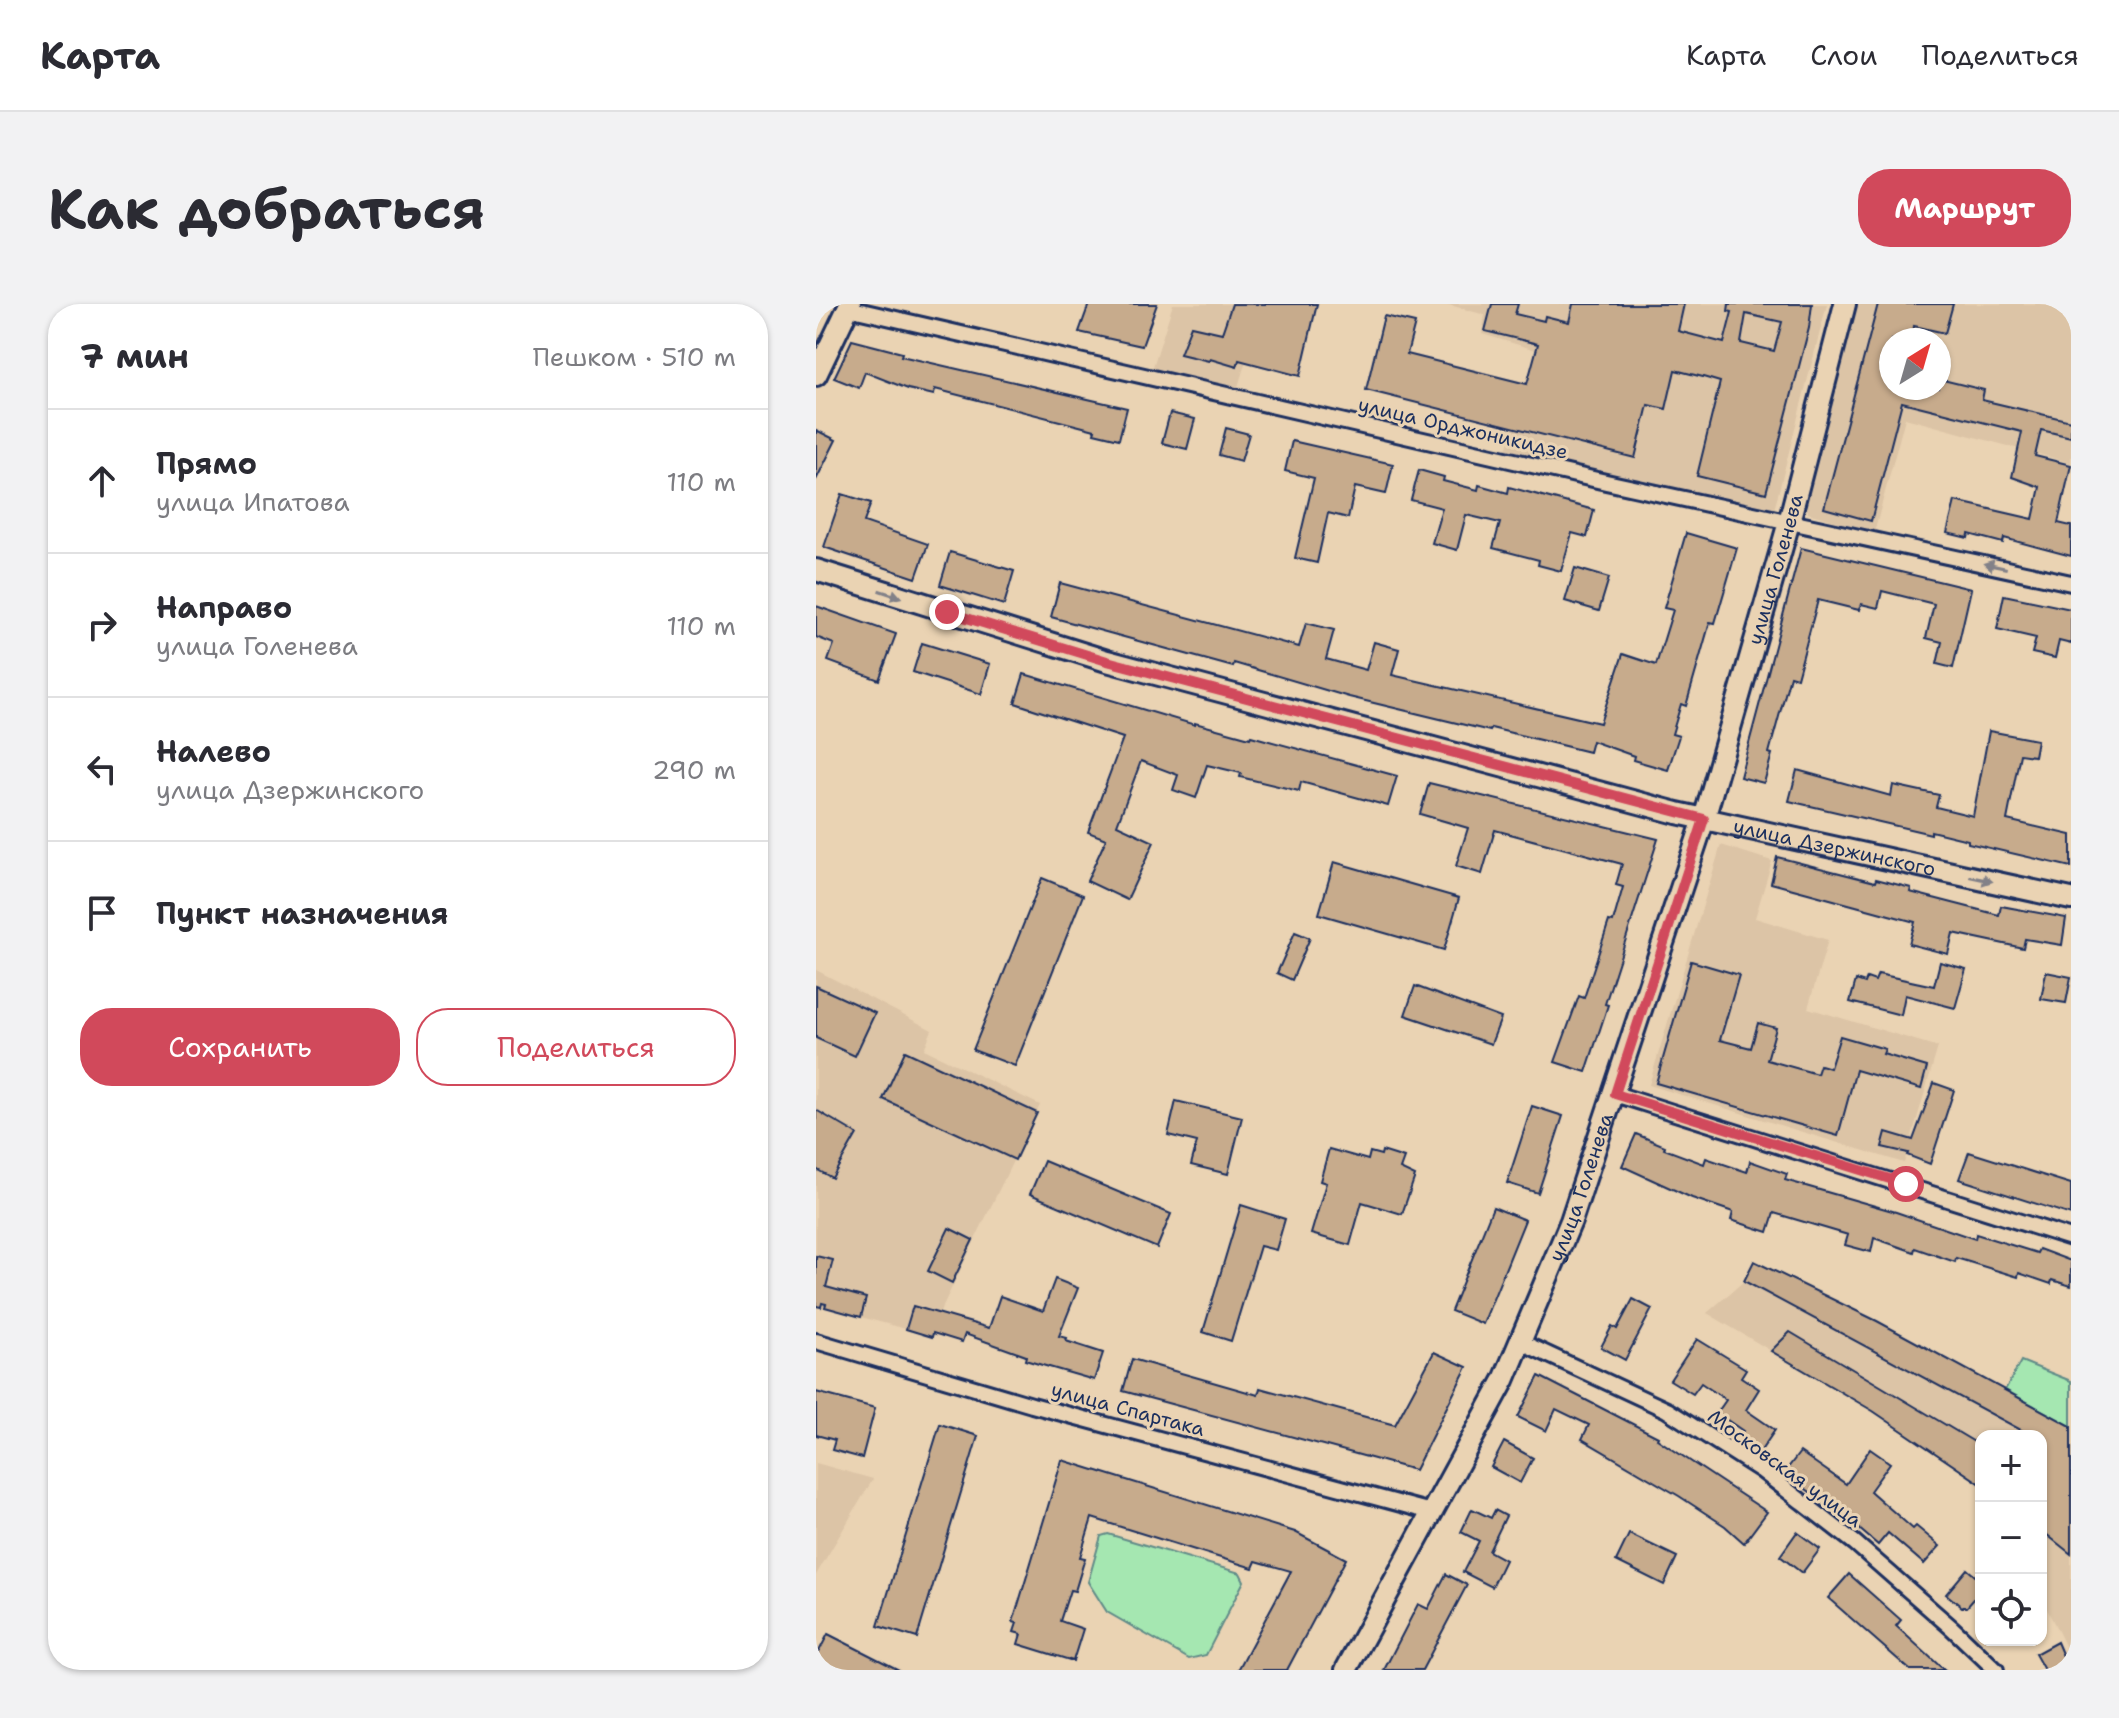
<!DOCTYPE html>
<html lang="ru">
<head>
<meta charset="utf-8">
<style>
  :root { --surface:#fff; --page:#f2f2f3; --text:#2b2b33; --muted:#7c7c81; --line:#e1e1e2; --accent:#d1495b }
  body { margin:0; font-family:"Shantell Sans",sans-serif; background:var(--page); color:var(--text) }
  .controls { position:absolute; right:24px; bottom:24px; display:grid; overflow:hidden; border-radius:16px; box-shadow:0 2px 6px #0004 }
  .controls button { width:72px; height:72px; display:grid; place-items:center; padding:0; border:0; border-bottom:2px solid var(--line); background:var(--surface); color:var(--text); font:40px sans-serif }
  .compass { position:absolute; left:1063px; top:24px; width:72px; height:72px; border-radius:50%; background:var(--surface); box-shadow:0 2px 6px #0004; rotate:37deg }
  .stop { position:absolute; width:24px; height:24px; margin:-18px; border:6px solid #d1495b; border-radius:50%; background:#fff }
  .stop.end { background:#d1495b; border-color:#fff; box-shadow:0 2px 8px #0008 }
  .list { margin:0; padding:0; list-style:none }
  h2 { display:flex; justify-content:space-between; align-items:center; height:104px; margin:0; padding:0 32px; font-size:34px }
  h2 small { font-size:26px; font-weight:400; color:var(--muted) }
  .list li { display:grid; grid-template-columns:52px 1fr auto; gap:24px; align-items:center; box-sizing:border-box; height:144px; padding:0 32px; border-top:2px solid var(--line) }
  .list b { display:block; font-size:30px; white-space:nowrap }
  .list p { margin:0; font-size:26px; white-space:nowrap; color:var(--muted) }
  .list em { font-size:26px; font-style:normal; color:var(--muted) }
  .actions { display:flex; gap:16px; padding:24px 32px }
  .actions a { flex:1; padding:18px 0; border:2px solid var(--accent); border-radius:32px; text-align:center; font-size:28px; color:var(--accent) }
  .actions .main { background:var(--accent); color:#fff }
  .icon { flex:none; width:44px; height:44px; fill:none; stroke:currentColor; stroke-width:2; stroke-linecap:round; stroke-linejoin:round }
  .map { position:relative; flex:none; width:1255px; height:1366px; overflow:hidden; border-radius:32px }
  header { display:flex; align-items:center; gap:48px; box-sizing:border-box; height:112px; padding:0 40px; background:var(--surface); border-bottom:2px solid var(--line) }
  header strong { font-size:38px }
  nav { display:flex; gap:44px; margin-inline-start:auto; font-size:28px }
  .intro { display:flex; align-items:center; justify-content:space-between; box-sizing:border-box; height:192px; padding:0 48px }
  h1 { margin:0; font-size:56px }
  .button { padding:20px 36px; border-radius:32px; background:var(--accent); color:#fff; font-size:28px; font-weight:700 }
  main { display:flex; gap:48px; padding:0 48px }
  aside { flex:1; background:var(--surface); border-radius:32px; box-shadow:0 2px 6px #0004 }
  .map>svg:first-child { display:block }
  .built { fill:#dcc4a6; fill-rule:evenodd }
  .green { fill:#a5e7b1; stroke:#608b88; stroke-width:2 }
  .building { fill:#c7ab8c; stroke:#1b2f5e; stroke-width:2; fill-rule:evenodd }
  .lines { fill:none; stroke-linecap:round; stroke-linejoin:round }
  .street-casing { stroke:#1b2f5e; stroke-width:20 }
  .secondary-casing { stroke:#1b2f5e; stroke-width:26 }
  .street { stroke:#ead3b3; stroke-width:14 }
  .secondary { stroke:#ead3b3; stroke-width:20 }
  .oneway { fill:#828188 }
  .route { stroke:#d1495b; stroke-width:10 }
  .labels { text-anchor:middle; stroke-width:6; stroke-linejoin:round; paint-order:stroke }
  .street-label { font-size:20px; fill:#1b2f5e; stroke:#ead3b3 }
</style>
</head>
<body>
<header>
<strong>Карта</strong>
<nav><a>Карта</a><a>Слои</a><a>Поделиться</a></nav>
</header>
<div class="intro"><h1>Как добраться</h1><a class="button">Маршрут</a></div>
<main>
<aside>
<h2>7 мин<small>Пешком · 510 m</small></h2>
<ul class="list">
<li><svg class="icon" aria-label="ahead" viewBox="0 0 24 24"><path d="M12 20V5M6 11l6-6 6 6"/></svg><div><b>Прямо</b><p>улица Ипатова</p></div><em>110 m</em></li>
<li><svg class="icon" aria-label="right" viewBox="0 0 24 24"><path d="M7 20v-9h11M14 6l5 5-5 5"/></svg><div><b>Направо</b><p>улица Голенева</p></div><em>110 m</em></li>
<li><svg class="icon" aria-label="left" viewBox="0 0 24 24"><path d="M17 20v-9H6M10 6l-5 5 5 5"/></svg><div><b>Налево</b><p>улица Дзержинского</p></div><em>290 m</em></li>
<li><svg class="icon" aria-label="arrive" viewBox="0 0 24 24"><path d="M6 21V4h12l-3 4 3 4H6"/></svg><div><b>Пункт назначения</b></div></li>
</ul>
<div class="actions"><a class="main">Сохранить</a><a>Поделиться</a></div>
</aside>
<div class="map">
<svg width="1255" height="1366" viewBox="0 0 1255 1366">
  <rect width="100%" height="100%" fill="#ead3b3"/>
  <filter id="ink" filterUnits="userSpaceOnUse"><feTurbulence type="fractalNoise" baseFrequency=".0125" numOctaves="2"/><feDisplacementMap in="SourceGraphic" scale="16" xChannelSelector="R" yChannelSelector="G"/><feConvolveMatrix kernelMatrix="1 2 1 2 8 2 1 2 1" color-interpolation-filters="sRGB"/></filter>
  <g filter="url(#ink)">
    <g class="built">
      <path d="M357 0H447L422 83 336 66Z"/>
      <path d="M630 0H1011L958 206 690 145 700 124 720 46 666 30 669 11Z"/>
      <path d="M1034 0H1255V159L1089 114 1058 229 992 209 989 194ZM1075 36H1123V84H1075Z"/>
      <path d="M905 541 956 557 939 614 1012 636 992 704 1122 743 1088 859 833 781Z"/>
      <path d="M0 666 116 726 108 745 224 801 123 1010 98 1002 90 1025 0 1001Z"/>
      <path d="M938 957 1061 1017 1255 1122V1353L1225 1293V1132H1165V1180L1057 1107 891 1009 928 977Z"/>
      <path d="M0 1159 57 1175 0 1271Z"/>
    </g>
    <g class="green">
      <path d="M1205 1057 1255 1077V1122L1189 1086Z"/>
      <path d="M292 1230 424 1269 428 1277 390 1351 373 1355 291 1308 272 1278 285 1232Z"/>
    </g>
    <g class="building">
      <path d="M273 0H341L326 42 263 28Z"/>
      <path d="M416 0H501L484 72 423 56 421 63 394 55 393 57 364 50 375 22 406 29Z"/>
      <path d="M676 0H702L699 10 728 17 729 12 753 18 757 0H868L862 27 908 39 916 8 912 7 913 0H996L993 24 950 189 881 172 904 78 887 73 859 66 850 105 832 101 819 154 550 86 568 12 599 19 591 50 711 80 722 40 669 27ZM930 10 966 18 958 47 925 39Z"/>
      <path d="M1062 0H1137L1129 29 1098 22 1095 36H1075V84H1123V75L1168 86 1166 96 1255 117V133L1225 126 1219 152 1255 161 1242 219 1255 222V252L1188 234 1187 239 1153 230 1152 234 1131 229 1139 197 1217 215 1224 183 1196 173 1206 128 1086 98 1055 217 1008 204Z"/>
      <path d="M36 36 86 49 85 52 311 104 303 135 278 129 279 126 119 85 118 91 92 85 49 68 43 84 18 74Z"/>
      <path d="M354 109 379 115 371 145 346 139Z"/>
      <path d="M410 124 433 130 425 157 403 151Z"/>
      <path d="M0 126 20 136 0 176Z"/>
      <path d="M476 137 577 160 570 190 539 183 532 214 512 209 501 259 479 254 498 174 469 167Z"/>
      <path d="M603 166 628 173 627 177 662 186 663 181 692 189 693 183 778 206 771 233 756 229 745 267 722 261 723 256 677 244 684 219 650 211 641 246 616 239 626 204 595 196Z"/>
      <path d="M26 190 55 199 48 218 112 240 100 274 8 243Z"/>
      <path d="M870 229 921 244 899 319 894 318 870 402 865 400 856 430 863 432 852 466 817 456 818 452 776 437 773 448 675 424 674 427 533 393 418 359 417 363 235 313 244 279 483 343 490 319 518 326 510 355 550 366 558 338 583 345 576 371 784 419 807 350 840 361 857 306 848 304Z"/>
      <path d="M985 244 1155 285 1137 364 1121 360 1126 338 1110 334 1118 300 1066 287 1062 304 1045 300 1043 306 1002 296 981 374 974 372 953 449 956 450 948 479 924 473Z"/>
      <path d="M134 248 198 267 188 301 124 281Z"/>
      <path d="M759 264 793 274 783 307 749 297Z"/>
      <path d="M1188 291 1255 305V340L1243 337 1239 354 1216 349 1220 334 1181 325Z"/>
      <path d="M0 302 80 330 63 376 12 357 18 340 0 333Z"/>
      <path d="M106 339 174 360 165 390 97 368Z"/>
      <path d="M208 370 379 421V419L434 434 435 432 581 472 572 502 485 478 483 487 424 473 425 469 391 461 380 494 357 486 362 471 325 457 301 521 338 538 311 596 271 577 290 535 272 528 307 434 199 399Z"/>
      <path d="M1173 427 1221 436 1218 452 1204 450 1191 516 1255 531V563L1152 539V536L1115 527V530L973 497 981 466 1075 492 1077 481 1123 491 1120 503 1157 512Z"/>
      <path d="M613 479 842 535 789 700 792 701 770 768 739 758 763 692 768 694 793 617 797 618 807 583 800 581 806 560 679 526 666 570 640 562 652 524 604 510Z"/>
      <path d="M961 553 1059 578 1060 575 1095 584 1094 588 1183 611 1185 602 1250 614 1246 641 1209 635 1207 644 1137 629 1132 650 1093 640 1099 618 955 579Z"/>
      <path d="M518 558 643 594 628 646 503 610Z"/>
      <path d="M226 574 267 591 199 762 157 746Z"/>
      <path d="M479 628 494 634 476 676 461 669Z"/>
      <path d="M875 657 923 671 904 736 935 744 942 719 960 724 951 756 1001 770 1004 761 1014 764 1024 732 1069 745 1067 750 1111 763 1105 785 1040 766 1022 832 840 779Z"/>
      <path d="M1124 658 1150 665 1139 704 1089 691 1085 711 1034 698 1040 676 1049 679 1051 674 1059 677 1062 670 1118 682Z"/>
      <path d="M1230 668 1255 673 1250 699 1225 695Z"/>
      <path d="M0 682 59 709 39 752 0 734Z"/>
      <path d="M599 682 685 714 675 740 589 711Z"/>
      <path d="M89 747 221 809 199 856 67 795Z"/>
      <path d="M1118 779 1138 786 1114 860 1091 851 1092 849 1066 843 1070 828 1097 836Z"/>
      <path d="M360 797 426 813 412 870 375 861 381 838 352 831Z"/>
      <path d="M716 802 747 812 722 889 691 879Z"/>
      <path d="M0 806 41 830 16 874 0 865Z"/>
      <path d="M820 830 849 842 848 845 888 860 890 854 931 868 934 857 971 870 969 876 1080 908 1159 935 1160 930 1221 949 1223 945 1255 957V982L1236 976 1235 980 1203 969 1202 973 1140 954 1139 958 1099 944 1098 948 1058 934 1055 948 1029 941 1032 931 958 909 952 928 915 916 917 908 876 894 806 862Z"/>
      <path d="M513 845 552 856 554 848 565 851 566 847 588 854 584 865 599 872 586 910 546 898 534 941 495 930 510 879 504 877Z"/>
      <path d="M1153 848 1255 880V911L1143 875Z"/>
      <path d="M228 857 355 910 341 944 214 890Z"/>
      <path d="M425 901 469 915 460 946 444 942 415 1037 387 1028Z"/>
      <path d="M677 903 709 916 667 1020 635 1007Z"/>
      <path d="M133 924 157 936 136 979 112 967Z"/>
      <path d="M0 952 17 956 10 983 50 994 45 1013 9 1003 10 1000 6 999 5 1003 0 1002Z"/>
      <path d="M938 957 1061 1017 1255 1122V1250L1225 1226V1132H1216L928 977Z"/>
      <path d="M239 975 262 984 243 1032 251 1034 250 1037 287 1049 278 1076 209 1056 210 1052 149 1030 146 1038 117 1029 116 1033 90 1025 97 1002 173 1024 184 992 227 1007Z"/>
      <path d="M817 995 836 1005 809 1056 785 1043 796 1022 801 1025Z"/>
      <path d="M974 1028 1165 1142V1180L1057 1107 955 1047Z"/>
      <path d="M881 1035 930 1065 925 1073 943 1085 930 1106 959 1126 944 1148 923 1133 927 1127 901 1109 910 1096 885 1079 877 1090 854 1076Z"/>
      <path d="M618 1048 651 1063 599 1166 307 1087 316 1055 442 1091 444 1084 579 1121Z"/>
      <path d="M723 1072 842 1133 841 1135 951 1208 928 1239 909 1222 863 1192 766 1135 773 1121 740 1105 730 1127 702 1113Z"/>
      <path d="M0 1088 59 1104 46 1154 16 1146 19 1136 0 1131Z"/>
      <path d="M124 1120 162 1132 101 1334 62 1322Z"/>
      <path d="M688 1138 717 1154 704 1179 675 1163Z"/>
      <path d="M1054 1145 1074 1159 1054 1187 1097 1225 1100 1222 1124 1242 1108 1260 1072 1229 1062 1241 1034 1217 968 1169 984 1148 1030 1180Z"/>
      <path d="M246 1156 479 1228 530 1255 471 1366H422L475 1267 440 1257 437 1264 276 1214 264 1253 269 1254 259 1287 254 1286 244 1317 267 1325 257 1357 202 1340 205 1330 198 1328 201 1319 197 1318Z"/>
      <path d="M656 1205 675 1214 679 1206 690 1212 673 1247 689 1256 676 1283 647 1268 663 1237 645 1228Z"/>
      <path d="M981 1228 1004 1245 986 1269 964 1252Z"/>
      <path d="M813 1230 861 1253 848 1281 800 1257Z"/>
      <path d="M1151 1265 1165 1277V1287L1151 1303H1146L1130 1290Z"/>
      <path d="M630 1270 651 1281 606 1366H568L602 1300 612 1305Z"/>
      <path d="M1033 1270 1085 1316 1080 1322 1128 1366H1094L1012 1294Z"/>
      <path d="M12 1330 83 1366H0V1353Z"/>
      <path d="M1241 1338 1253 1366H1228L1219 1350Z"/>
    </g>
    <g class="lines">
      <defs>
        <g id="street">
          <path d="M32 4 790 178 1255 279"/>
          <path d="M799 790 1255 934"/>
          <path d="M0 1037 216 1101 615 1208"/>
          <path d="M705 1038 851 1106 945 1166 1039 1239 1136 1324 1180 1366"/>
        </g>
        <g id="secondary">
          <path d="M0 71 34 0"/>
          <path id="s1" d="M0 266 291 357 861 509 1255 595"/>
          <path id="s2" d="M530 1366 688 1076 755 917 888 515 973 218 1029 0"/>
        </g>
      </defs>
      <use href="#street" class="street-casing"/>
      <use href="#secondary" class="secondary-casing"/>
      <use href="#street" class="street"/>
      <use href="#secondary" class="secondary"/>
    </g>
    <defs><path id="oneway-solid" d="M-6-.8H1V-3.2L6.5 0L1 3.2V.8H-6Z" transform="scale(2)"/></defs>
    <g class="oneway">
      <use href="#oneway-solid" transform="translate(1179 262) rotate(-168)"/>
      <use href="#oneway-solid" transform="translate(74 290) rotate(18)"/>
      <use href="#oneway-solid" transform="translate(1165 575) rotate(12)"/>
    </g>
  </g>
  <g class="lines" filter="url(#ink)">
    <path class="route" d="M131 308 291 357 888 515 799 790 1090 880"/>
  </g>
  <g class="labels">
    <g class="street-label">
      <text transform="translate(647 124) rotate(13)" y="7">улица Орджоникидзе</text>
      <text dy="7" stroke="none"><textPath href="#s2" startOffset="1186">улица Голенева</textPath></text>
      <text dy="7" stroke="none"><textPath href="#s1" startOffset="1056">улица Дзержинского</textPath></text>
      <text dy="7" stroke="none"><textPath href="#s2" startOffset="538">улица Голенева</textPath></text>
      <text transform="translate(312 1105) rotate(15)" y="7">улица Спартака</text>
      <text transform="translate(969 1164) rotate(36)" y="7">Московская улица</text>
    </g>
  </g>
</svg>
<div class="controls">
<button>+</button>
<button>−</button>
<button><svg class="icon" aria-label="locate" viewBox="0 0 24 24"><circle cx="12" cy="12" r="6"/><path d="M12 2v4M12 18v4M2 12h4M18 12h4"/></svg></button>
</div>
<svg class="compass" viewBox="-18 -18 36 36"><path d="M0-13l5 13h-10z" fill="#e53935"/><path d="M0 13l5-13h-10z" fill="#7c7c81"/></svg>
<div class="stop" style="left:1090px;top:880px"></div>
<div class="stop end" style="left:131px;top:308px"></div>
</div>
</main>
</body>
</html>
